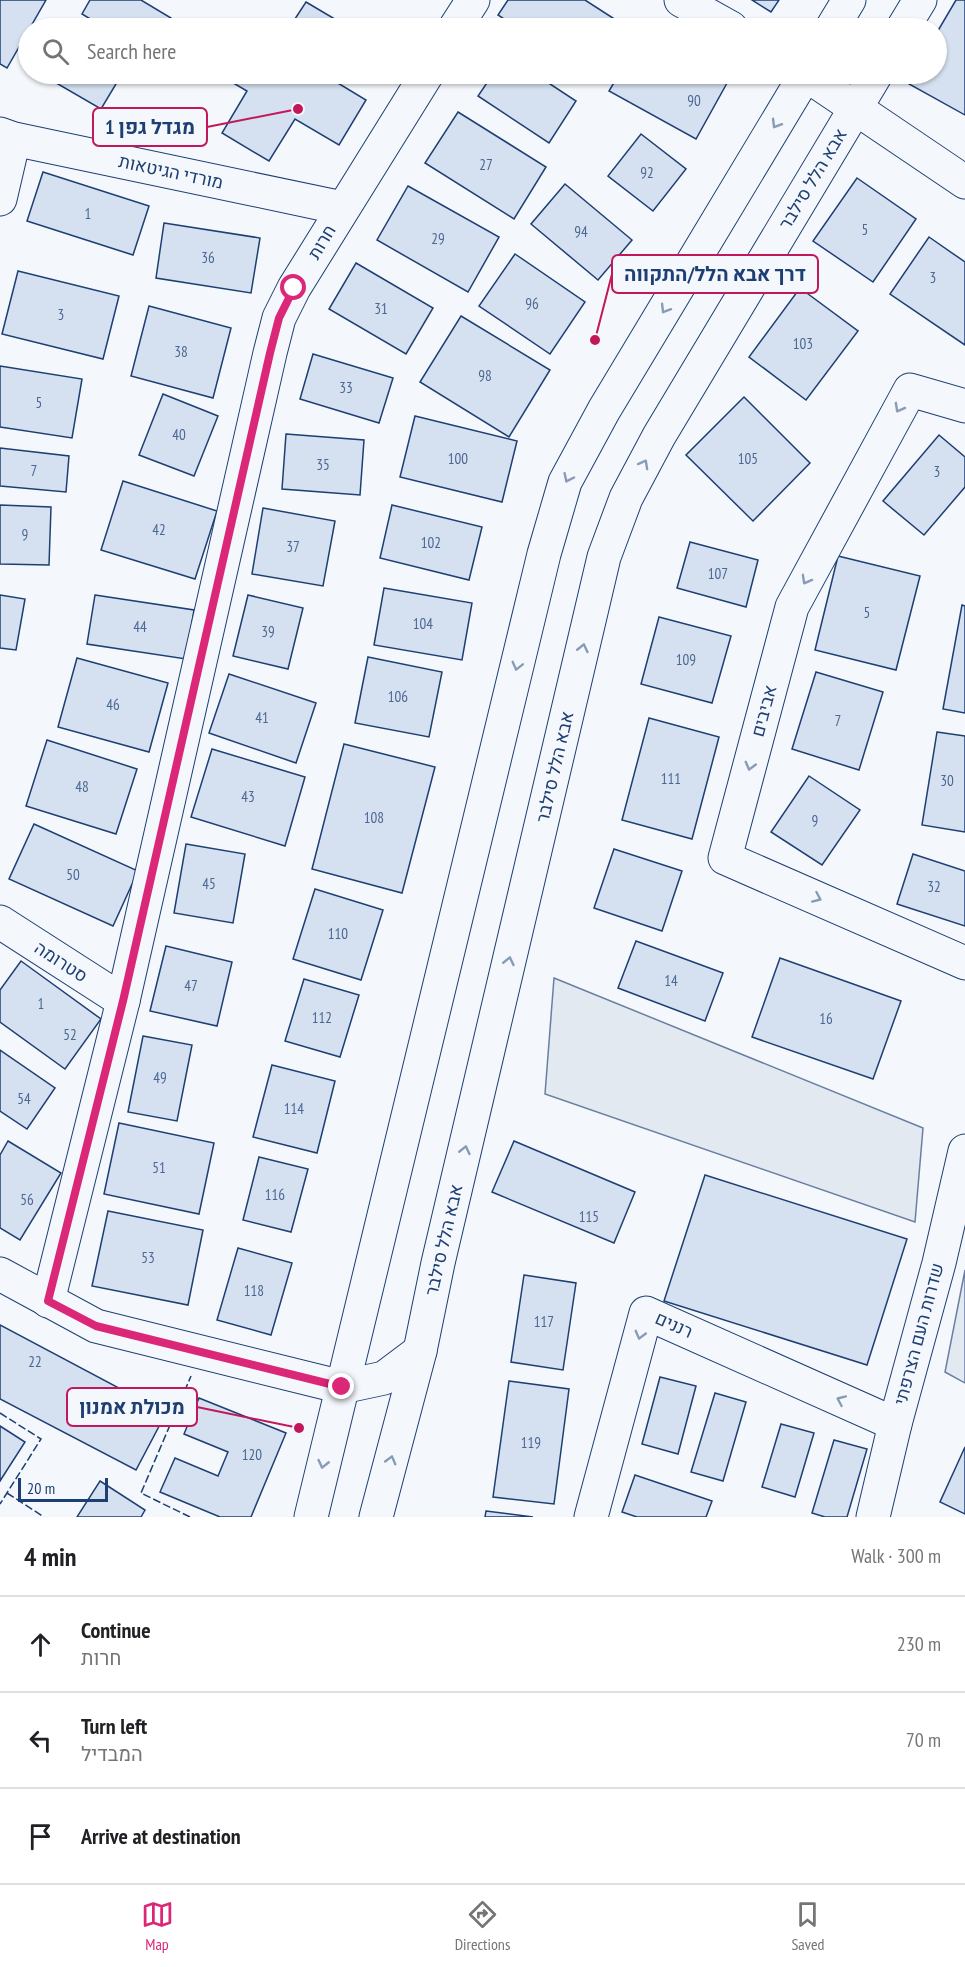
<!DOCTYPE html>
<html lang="en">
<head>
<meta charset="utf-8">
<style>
  :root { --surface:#fff; --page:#f2f2f2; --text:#202124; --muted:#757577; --line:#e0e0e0; --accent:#db2777 }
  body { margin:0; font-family:"PT Sans Narrow",Heebo,sans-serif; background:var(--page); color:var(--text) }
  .scale { position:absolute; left:18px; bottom:15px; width:90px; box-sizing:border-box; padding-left:6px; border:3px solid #1d3f73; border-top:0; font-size:16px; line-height:21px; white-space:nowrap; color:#1d3f73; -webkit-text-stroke:4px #f4f7fb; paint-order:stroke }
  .stop { position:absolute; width:18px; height:18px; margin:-14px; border:4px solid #db2777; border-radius:50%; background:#fff }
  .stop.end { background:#db2777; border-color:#fff; box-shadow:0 2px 6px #0008 }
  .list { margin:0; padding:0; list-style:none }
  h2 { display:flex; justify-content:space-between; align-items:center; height:78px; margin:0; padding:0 24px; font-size:26px }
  h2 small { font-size:20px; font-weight:400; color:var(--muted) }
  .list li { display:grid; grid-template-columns:39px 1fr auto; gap:18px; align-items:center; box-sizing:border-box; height:96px; padding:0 24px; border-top:2px solid var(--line) }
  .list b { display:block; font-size:22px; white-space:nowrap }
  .list p { margin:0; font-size:20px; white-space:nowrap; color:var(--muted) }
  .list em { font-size:20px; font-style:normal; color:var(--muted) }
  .icon { flex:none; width:33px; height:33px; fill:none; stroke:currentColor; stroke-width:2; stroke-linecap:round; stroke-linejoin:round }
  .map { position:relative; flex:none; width:965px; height:1517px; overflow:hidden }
  .search { position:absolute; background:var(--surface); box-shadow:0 2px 4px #0004; left:18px; right:18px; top:18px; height:66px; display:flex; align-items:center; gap:15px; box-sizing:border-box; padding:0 21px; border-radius:33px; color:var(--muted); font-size:22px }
  .sheet { height:366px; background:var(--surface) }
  nav { display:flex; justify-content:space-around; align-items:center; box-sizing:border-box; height:84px; border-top:2px solid var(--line); background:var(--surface); font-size:16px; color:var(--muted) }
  nav a { display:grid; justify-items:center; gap:3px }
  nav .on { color:var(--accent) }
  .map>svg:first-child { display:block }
  .green { fill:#e3e9f0; stroke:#687fa3; stroke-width:1.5 }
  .building { fill:#d5e0f0; stroke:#1d3f73; stroke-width:1.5 }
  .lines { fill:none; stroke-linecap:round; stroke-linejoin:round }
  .minor-casing { stroke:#1d3f73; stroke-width:35 }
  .major-casing { stroke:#1d3f73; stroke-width:35 }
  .minor { stroke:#f4f7fb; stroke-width:33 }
  .major { stroke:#f4f7fb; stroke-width:33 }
  .fence { stroke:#1d3f73; stroke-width:1.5; stroke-dasharray:8 3; stroke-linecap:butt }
  .oneway { stroke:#889bb7 }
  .route { stroke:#db2777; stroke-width:8 }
  .labels { text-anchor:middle; stroke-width:4.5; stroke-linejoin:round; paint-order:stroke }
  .number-label { font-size:15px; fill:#4b6792 }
  .street-label { font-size:18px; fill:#1d3f73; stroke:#f4f7fb }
  .leader { fill:none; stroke:#c2185b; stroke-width:2 }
  .callout-dot { fill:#c2185b; stroke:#f4f7fb; stroke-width:2 }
  .callout { fill:#f4f7fb; stroke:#c2185b; stroke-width:2 }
  .callout-label { font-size:20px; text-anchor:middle; font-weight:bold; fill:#1d3f73 }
</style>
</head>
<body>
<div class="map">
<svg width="965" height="1517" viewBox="0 0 965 1517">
  <rect width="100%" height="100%" fill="#f4f7fb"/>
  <g class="green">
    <path d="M554 978 923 1128 915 1222 545 1094Z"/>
    <path d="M965 1270V1383L945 1372Z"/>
  </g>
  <g class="building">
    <path d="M0 0H46L7 68 0 64Z"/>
    <path d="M90 0H141L171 18 165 28H94L97 23 82 14Z"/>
    <path d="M508 0H585L616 20 610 28H518L498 15Z"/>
    <path d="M752 0H779L771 12Z"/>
    <path d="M956 0H965V115L909 84 914 74H936V34Z"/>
    <path d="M306 2 350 28H289Z"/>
    <path d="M236 19 253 28H230Z"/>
    <path d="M55 74H122L101 109 51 80Z"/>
    <path d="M218 74H323L366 100 339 145 295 119 269 161 222 133 247 91Z"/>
    <path d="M493 74H535L576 101 549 143 478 96Z"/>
    <path d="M619 74H732L696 139 609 91Z"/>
    <path d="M458 112 546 167 514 219 425 163Z"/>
    <path d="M641 134 686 169 653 211 608 176Z"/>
    <path d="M43 172 149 206 133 255 27 221Z"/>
    <path d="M857 178 916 219 873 282 813 241Z"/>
    <path d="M565 184 632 240 598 280 531 224Z"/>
    <path d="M408 186 499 237 468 292 377 240Z"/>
    <path d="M164 223 260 238 251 293 156 278Z"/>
    <path d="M929 237 965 262V345L890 294Z"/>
    <path d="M515 254 585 302 550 354 479 306Z"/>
    <path d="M356 263 433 308 406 354 329 309Z"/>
    <path d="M18 271 119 296 103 359 2 334Z"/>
    <path d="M800 288 858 331 806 400 749 357Z"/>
    <path d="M149 306 231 328 213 398 131 376Z"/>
    <path d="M461 316 550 370 509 437 420 382Z"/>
    <path d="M313 354 393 378 379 423 300 399Z"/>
    <path d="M0 366 82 379 72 438 0 427Z"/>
    <path d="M163 394 218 416 194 476 139 455Z"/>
    <path d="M744 397 810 463 753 521 686 455Z"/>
    <path d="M415 416 517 441 502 502 400 477Z"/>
    <path d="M286 434 364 440 360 495 282 489Z"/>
    <path d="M939 435 965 457V487L924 535 883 501Z"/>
    <path d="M0 448 69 456 66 492 0 486Z"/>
    <path d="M123 481 217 511 195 579 101 550Z"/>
    <path d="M0 505 51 507 49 565 0 564Z"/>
    <path d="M392 505 482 527 469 580 380 558Z"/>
    <path d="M263 508 335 521 323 586 252 574Z"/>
    <path d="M690 542 758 560 746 607 677 588Z"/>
    <path d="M838 556 920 576 896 670 815 650Z"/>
    <path d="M384 588 472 603 462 660 374 645Z"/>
    <path d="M0 595 25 599 16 650 0 648Z"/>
    <path d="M95 595 194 610 186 659 87 644Z"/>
    <path d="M248 595 303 608 288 669 233 656Z"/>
    <path d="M962 605 965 606V713L943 709Z"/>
    <path d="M659 617 731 636 712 703 641 684Z"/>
    <path d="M368 657 442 672 429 737 355 723Z"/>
    <path d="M77 658 168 683 149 752 58 727Z"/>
    <path d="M816 672 883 692 859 770 792 749Z"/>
    <path d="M229 674 316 703 296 763 209 733Z"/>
    <path d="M649 718 719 737 692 839 622 820Z"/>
    <path d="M937 732 965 736V832L922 825Z"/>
    <path d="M47 740 137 769 116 834 26 806Z"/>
    <path d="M344 744 435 767 402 893 312 869Z"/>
    <path d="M212 749 305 777 285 846 191 817Z"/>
    <path d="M809 776 860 810 822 865 771 832Z"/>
    <path d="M34 824 138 871 113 926 9 879Z"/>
    <path d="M186 844 245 854 233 923 174 913Z"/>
    <path d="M614 849 682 871 662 931 594 908Z"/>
    <path d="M913 854 965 871V926L897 904Z"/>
    <path d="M315 889 383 910 361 980 293 959Z"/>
    <path d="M636 941 723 973 705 1021 618 988Z"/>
    <path d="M166 946 232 962 217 1026 150 1011Z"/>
    <path d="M780 958 901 1001 873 1079 752 1037Z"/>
    <path d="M21 961 101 1019 65 1069 0 1022V990Z"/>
    <path d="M304 979 359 995 340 1057 285 1041Z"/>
    <path d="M143 1036 192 1045 177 1121 128 1112Z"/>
    <path d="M0 1050 55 1088 27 1129 0 1111Z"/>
    <path d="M272 1065 335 1081 317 1153 253 1137Z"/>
    <path d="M119 1123 214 1143 199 1214 104 1194Z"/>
    <path d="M8 1141 61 1173 20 1240 0 1228V1155Z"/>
    <path d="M514 1141 635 1192 614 1243 492 1192Z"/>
    <path d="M259 1157 308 1169 291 1232 243 1220Z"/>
    <path d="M705 1175 907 1239 867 1365 664 1301Z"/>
    <path d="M108 1211 203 1230 188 1305 92 1286Z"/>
    <path d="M238 1248 292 1263 271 1335 217 1320Z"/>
    <path d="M524 1275 576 1283 563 1370 511 1362Z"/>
    <path d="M0 1325 166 1413 136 1470 0 1399Z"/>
    <path d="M660 1377 696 1386 678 1454 642 1444Z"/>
    <path d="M509 1381 569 1389 554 1504 493 1497Z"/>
    <path d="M715 1393 746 1402 723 1481 691 1472Z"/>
    <path d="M199 1398 286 1433 251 1517H220L160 1492 175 1458 218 1476 228 1452 184 1434Z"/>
    <path d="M781 1424 814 1433 795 1497 762 1487Z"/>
    <path d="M0 1426 25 1442 0 1481Z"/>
    <path d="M834 1440 867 1449 847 1517H825L812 1513Z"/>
    <path d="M965 1447V1514L940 1502Z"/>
    <path d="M635 1475 712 1501 706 1517H637L622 1512Z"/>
    <path d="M100 1481 145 1510 141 1517H77Z"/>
    <path d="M486 1511 533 1517H485Z"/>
  </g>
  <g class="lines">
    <defs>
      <g id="minor">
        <path d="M681 0 731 28"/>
        <path d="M455 28 473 0"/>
        <path d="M805 74 965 182"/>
        <path d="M0 134 14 139 342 208"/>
        <path d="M0 199 14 139"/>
        <path d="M965 406 910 390 792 607 725 858 965 963"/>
        <path d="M0 922 123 1001"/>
        <path d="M0 1274 96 1326 342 1387 384 1378 420 1351"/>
        <path d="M48 1301 123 1001 270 353 279 318 294 288 427 74"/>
        <path d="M591 1517 646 1313 895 1424"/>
        <path d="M873 1517 895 1424 939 1263 965 1151"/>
      </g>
      <g id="major">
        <path d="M832 28 849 0"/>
        <path d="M903 28 920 0"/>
        <path d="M311 1517 544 554 565 482 604 410 806 74"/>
        <path d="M376 1517 420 1351 438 1263 604 557 626 498 659 436 876 74"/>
      </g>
    </defs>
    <use href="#minor" class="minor-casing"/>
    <use href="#major" class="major-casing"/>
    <use href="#minor" class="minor"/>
    <use href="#major" class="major"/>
    <g class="fence">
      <path d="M0 1413 41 1439 0 1504"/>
      <path d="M7 1493 44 1517"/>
      <path d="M190 1517 141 1493 191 1376"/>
    </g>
  </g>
  <defs><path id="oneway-chevron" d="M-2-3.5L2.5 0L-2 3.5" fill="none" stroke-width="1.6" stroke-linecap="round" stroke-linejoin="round" transform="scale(1.5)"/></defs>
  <g class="oneway">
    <use href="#oneway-chevron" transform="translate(776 124) rotate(121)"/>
    <use href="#oneway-chevron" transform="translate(665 309) rotate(121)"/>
    <use href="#oneway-chevron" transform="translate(899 408) rotate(119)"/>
    <use href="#oneway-chevron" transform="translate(644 464) rotate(-61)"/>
    <use href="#oneway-chevron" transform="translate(568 478) rotate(115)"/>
    <use href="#oneway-chevron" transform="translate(806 580) rotate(119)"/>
    <use href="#oneway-chevron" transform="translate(583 648) rotate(-77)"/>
    <use href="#oneway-chevron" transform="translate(517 666) rotate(104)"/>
    <use href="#oneway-chevron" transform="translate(750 766) rotate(105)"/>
    <use href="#oneway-chevron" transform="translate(817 898) rotate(24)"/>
    <use href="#oneway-chevron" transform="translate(509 961) rotate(-77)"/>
    <use href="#oneway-chevron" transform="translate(465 1150) rotate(-77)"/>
    <use href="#oneway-chevron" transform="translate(640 1335) rotate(105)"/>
    <use href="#oneway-chevron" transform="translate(841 1400) rotate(-156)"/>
    <use href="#oneway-chevron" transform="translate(391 1460) rotate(-75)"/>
    <use href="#oneway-chevron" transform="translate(323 1464) rotate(103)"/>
  </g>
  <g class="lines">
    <path class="route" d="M294 288 279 318 270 353 123 1001 48 1301 96 1326 342 1387"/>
  </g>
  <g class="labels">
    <g class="number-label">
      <text x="694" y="106">90</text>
      <text x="486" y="170">27</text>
      <text x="647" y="178">92</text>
      <text x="88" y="219">1</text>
      <text x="865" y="235">5</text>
      <text x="581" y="237">94</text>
      <text x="438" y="244">29</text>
      <text x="208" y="263">36</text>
      <text x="933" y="283">3</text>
      <text x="532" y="309">96</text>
      <text x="381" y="314">31</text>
      <text x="61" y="320">3</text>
      <text x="803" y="349">103</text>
      <text x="181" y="357">38</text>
      <text x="485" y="381">98</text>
      <text x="346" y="393">33</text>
      <text x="39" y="408">5</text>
      <text x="179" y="440">40</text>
      <text x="458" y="464">100</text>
      <text x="748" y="464">105</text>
      <text x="323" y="470">35</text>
      <text x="34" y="476">7</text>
      <text x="937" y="477">3</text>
      <text x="159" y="535">42</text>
      <text x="25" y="540">9</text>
      <text x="431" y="548">102</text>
      <text x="293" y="552">37</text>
      <text x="718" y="579">107</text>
      <text x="867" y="618">5</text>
      <text x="423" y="629">104</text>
      <text x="140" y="632">44</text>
      <text x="268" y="637">39</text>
      <text x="686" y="665">109</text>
      <text x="398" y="702">106</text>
      <text x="113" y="710">46</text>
      <text x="262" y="723">41</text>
      <text x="838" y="726">7</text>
      <text x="671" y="784">111</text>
      <text x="947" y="786">30</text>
      <text x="82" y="792">48</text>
      <text x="248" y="802">43</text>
      <text x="374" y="823">108</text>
      <text x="815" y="826">9</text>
      <text x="73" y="880">50</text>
      <text x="209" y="889">45</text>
      <text x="934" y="892">32</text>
      <text x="338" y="939">110</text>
      <text x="671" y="986">14</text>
      <text x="191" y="991">47</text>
      <text x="41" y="1009">1</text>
      <text x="322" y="1023">112</text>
      <text x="826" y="1024">16</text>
      <text x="70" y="1040">52</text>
      <text x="160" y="1083">49</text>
      <text x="24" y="1104">54</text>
      <text x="294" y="1114">114</text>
      <text x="159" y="1173">51</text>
      <text x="275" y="1200">116</text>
      <text x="27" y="1205">56</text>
      <text x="589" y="1222">115</text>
      <text x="148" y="1263">53</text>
      <text x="254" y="1296">118</text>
      <text x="544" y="1327">117</text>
      <text x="35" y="1367">22</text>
      <text x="531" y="1448">119</text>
      <text x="252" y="1460">120</text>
    </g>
    <g class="street-label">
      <text transform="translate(171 172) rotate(12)" y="6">מורדי הגיטאות</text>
      <text transform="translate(813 179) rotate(-59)" y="6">אבא הלל סילבר</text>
      <text transform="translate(322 242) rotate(-59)" y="6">חרות</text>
      <text transform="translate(764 711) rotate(-75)" y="6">אביבים</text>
      <text transform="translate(555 767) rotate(-77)" y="6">אבא הלל סילבר</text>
      <text transform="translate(61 962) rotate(33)" y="6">סטרומה</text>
      <text transform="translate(444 1240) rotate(-77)" y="6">אבא הלל סילבר</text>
      <text transform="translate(674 1325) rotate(24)" y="6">רננים</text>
      <text transform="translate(919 1334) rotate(-75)" y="6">שדרות העם הצרפתי</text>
    </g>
  </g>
  <path class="leader" d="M298 109L207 127M595 340L612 274M299 1428L197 1407"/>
  <g class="callout-dot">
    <circle cx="298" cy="109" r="6"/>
    <circle cx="595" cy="340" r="6"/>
    <circle cx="299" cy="1428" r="6"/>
  </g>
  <g class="callout">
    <rect x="93" y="108" width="114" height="38" rx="6"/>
    <rect x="612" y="255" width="206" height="38" rx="6"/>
    <rect x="67" y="1388" width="130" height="38" rx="6"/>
  </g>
  <g class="callout-label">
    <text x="150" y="134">מגדל גפן 1</text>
    <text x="715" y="281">דרך אבא הלל/התקווה</text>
    <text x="132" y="1414">מכולת אמנון</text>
  </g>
</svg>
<div class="scale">20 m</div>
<div class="stop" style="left:294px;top:288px"></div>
<div class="stop end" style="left:342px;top:1387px"></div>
<div class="search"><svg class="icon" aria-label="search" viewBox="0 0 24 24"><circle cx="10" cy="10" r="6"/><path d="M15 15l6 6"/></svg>Search here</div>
</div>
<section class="sheet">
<h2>4 min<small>Walk · 300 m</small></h2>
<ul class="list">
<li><svg class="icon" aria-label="ahead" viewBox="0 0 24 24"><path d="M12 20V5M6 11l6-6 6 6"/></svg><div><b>Continue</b><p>חרות</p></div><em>230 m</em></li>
<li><svg class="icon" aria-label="left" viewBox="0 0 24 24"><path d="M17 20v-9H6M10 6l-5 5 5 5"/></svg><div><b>Turn left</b><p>המבדיל</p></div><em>70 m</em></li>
<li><svg class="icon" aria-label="arrive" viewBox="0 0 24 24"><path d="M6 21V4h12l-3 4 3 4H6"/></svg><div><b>Arrive at destination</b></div></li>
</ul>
</section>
<nav>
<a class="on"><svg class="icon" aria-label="map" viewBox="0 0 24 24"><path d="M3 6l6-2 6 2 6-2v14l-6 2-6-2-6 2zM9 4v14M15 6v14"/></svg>Map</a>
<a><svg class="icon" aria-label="directions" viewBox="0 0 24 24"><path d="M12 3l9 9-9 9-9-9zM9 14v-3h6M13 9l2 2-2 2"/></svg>Directions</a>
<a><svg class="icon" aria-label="saved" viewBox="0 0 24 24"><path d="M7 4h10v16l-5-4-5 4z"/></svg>Saved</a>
</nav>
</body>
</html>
